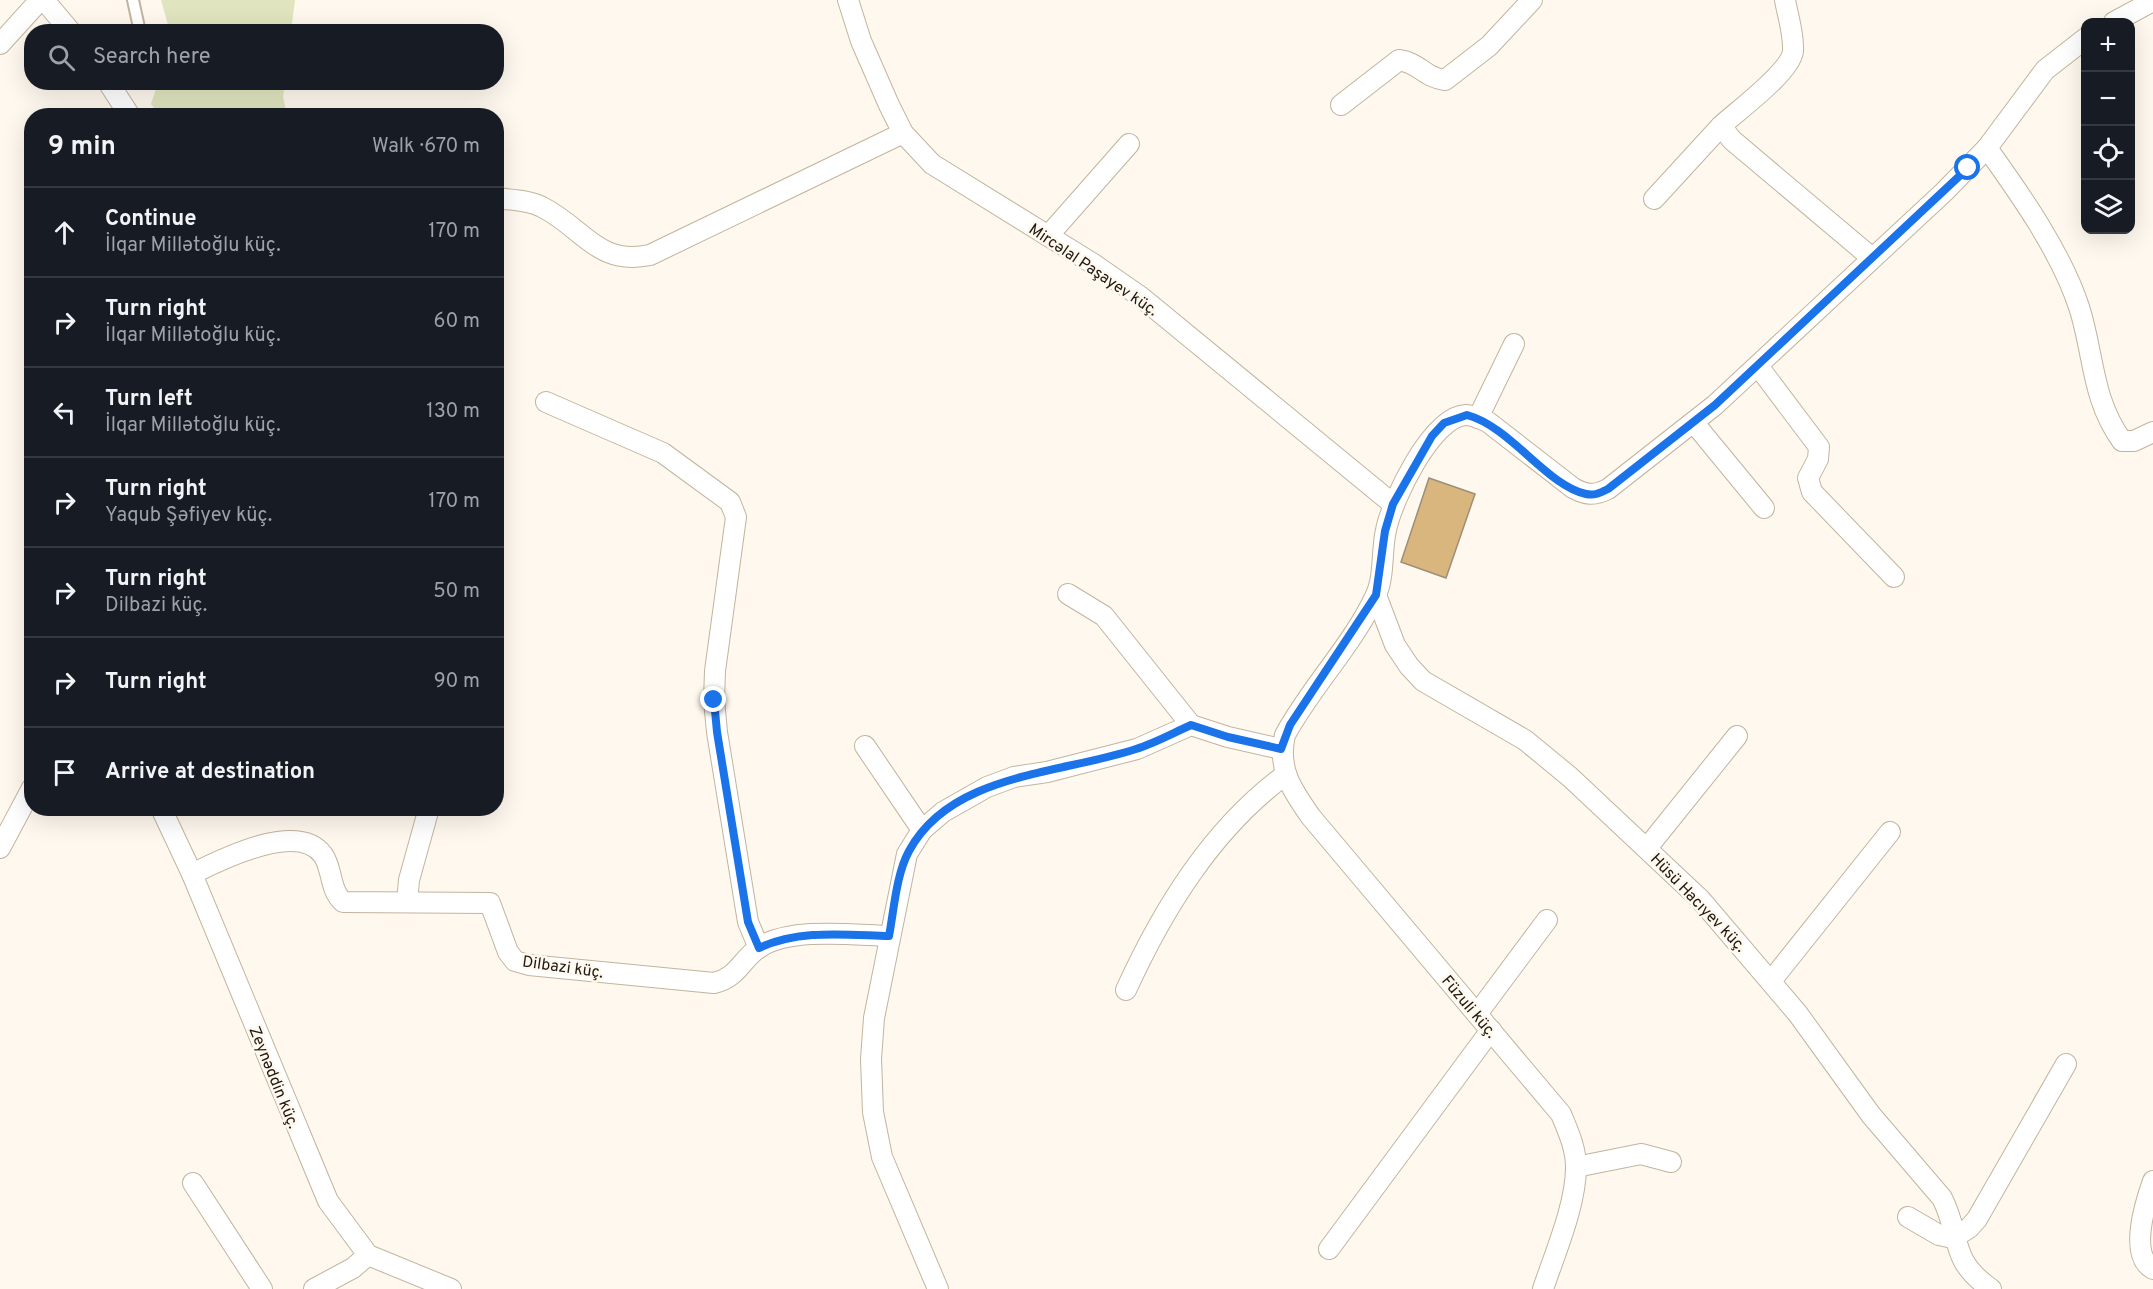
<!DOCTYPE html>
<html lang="en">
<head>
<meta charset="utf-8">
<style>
  :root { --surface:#171b24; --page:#242831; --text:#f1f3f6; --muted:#9ea1a6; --line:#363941 }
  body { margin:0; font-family:Overpass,sans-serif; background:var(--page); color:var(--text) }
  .controls { position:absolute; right:18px; top:18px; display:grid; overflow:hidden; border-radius:12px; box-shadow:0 6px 24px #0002 }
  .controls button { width:54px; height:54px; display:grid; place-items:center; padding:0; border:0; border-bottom:2px solid var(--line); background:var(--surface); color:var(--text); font:30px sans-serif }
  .stop { position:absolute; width:18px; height:18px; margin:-14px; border:4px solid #1a73e8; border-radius:50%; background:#fff }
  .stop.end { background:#1a73e8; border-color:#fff; box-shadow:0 2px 6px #0008 }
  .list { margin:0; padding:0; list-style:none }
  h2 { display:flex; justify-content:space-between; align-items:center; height:78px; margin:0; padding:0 24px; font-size:26px }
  h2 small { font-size:20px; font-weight:400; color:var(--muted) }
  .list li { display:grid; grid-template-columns:39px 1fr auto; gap:18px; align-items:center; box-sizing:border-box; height:90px; padding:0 24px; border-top:2px solid var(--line) }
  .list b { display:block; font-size:22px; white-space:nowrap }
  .list p { margin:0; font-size:20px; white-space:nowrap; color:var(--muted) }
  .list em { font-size:20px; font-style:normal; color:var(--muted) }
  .icon { flex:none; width:33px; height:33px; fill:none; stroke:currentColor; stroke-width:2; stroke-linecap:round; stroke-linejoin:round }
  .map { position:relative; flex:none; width:2153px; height:1289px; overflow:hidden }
  .search { position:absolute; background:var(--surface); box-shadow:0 6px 24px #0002; left:24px; top:24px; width:480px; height:66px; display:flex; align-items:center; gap:15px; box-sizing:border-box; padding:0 21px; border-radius:24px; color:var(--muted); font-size:22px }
  .panel { position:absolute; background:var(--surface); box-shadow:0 6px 24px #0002; left:24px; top:108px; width:480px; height:708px; border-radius:24px }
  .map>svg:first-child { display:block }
  .green { fill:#e0e5bf }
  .building { fill:#dab67f; stroke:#9d8e78; stroke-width:1.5 }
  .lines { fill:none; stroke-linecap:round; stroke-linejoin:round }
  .lane-casing { stroke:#c3b49d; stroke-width:14 }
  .street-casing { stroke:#c3b49d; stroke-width:22 }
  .lane { stroke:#fff; stroke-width:10 }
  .street { stroke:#fff; stroke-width:20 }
  .route { stroke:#1a73e8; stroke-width:8 }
  .labels { text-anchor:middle; stroke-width:5; stroke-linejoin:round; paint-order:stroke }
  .street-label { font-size:16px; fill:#1f1911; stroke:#fef8ee }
</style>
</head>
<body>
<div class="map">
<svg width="2153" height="1289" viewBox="0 0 2153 1289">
  <rect width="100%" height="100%" fill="#fef8ee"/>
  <g class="green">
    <path d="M161 0H295L291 31 170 32Z"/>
    <path d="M158 83H285L283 97 287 115H159L151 104Z"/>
  </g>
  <path class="building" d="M1429 478 1475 494 1446 578 1401 562Z"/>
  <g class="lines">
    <defs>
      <path id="lane" d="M133 0 140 32"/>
      <g id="street">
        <path d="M44 0 71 32"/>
        <path d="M848 0 861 41 889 105 903 133 932 164 1092 263 1141 297 1393 504"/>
        <path d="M1785 0C1788 17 1794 34 1793 51 1791 72 1737 111 1721 126L1732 140 1872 258"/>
        <path d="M2114 22 2153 1"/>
        <path d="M0 44 40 0"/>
        <path d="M108 82 130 116"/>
        <path d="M1341 105 1399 60C1420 63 1423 77 1445 80L1489 46 1532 0"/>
        <path d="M1987 148C2020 194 2061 252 2079 307 2094 353 2091 398 2122 441H2134L2153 432"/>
        <path d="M496 198C511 200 529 200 542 207 584 228 597 266 650 255L903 133"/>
        <path d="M1654 199 1721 126"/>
        <path d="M1048 236 1129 144"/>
        <path d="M1758 366 1819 447 1818 459 1808 478 1812 492 1894 577"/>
        <path d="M546 402 663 453 730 502 736 517 715 671 714 700 717 732 748 922 759 948"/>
        <path d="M1478 418 1514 344"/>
        <path d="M1694 423 1764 508"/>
        <path d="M1068 594 1104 616 1191 725"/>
        <path d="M1376 595 1395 645 1409 666 1423 681 1525 740 1570 777 1700 899 1798 1014 1871 1115 1942 1198C1962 1237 1948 1259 1991 1289"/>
        <path d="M865 746 922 830"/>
        <path d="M161 808 192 874 328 1201 368 1255 451 1289"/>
        <path d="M0 848 32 788"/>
        <path d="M1647 848 1737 736"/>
        <path d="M192 874C220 860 298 820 323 855 333 869 329 889 343 902L490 903 508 952 515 961 529 965 714 983C739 977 741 959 760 947 792 927 853 935 889 936"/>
        <path d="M407 902 409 880 429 808"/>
        <path d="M1771 981 1890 832"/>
        <path d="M1126 990C1163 909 1212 829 1285 775"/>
        <path d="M1477 1014 1547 920"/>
        <path d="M1576 1167 1641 1154 1671 1162"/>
        <path d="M2153 1181C2146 1201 2128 1255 2153 1269"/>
        <path d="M193 1183 262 1289"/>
        <path d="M1908 1217 1939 1235 1953 1238 1969 1228 1977 1219 2066 1064"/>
        <path d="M1329 1249 1491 1030"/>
        <path d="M314 1289 353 1268 368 1255"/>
        <path d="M938 1289 882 1157 873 1112 871 1059 874 1018 907 854 922 830 943 812 987 787 1014 777 1047 772 1137 749 1191 725 1228 737 1281 749"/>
        <path d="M1543 1289C1555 1253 1576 1205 1576 1167 1576 1148 1568 1131 1561 1114L1311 817C1292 790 1277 769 1285 735 1311 687 1351 647 1375 597 1385 577 1381 552 1386 530 1392 500 1432 416 1466 415 1473 415 1481 419 1488 422L1573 488C1586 495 1594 496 1608 489L1715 405 1944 192 1987 148 2045 70 2086 38"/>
      </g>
    </defs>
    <use href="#lane" class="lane-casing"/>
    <use href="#street" class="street-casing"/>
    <use href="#lane" class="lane"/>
    <use href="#street" class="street"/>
  </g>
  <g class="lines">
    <path class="route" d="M714 700 717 732 748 922 759 948C800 929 846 935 889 936 894 910 896 875 909 851 951 773 1061 774 1136 749 1155 743 1173 733 1191 725L1228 737 1281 749 1290 725 1376 595 1385 531 1393 504 1432 436 1444 423 1467 415C1511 427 1546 485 1586 494 1594 496 1600 493 1608 489L1715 405 1968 168"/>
  </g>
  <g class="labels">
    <g class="street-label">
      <text transform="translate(1094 269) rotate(34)" y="6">Mircəlal Paşayev küç.</text>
      <text transform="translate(1699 902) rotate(46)" y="6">Hüsü Hacıyev küç.</text>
      <text transform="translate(563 966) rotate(8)" y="6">Dilbazi küç.</text>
      <text transform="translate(1470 1006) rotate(50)" y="6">Füzuli küç.</text>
      <text transform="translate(275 1077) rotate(68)" y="6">Zeynəddin küç.</text>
    </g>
  </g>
</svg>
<div class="controls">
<button>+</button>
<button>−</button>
<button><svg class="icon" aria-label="locate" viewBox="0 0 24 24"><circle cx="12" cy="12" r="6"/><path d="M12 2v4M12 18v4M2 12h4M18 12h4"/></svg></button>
<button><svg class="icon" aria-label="layers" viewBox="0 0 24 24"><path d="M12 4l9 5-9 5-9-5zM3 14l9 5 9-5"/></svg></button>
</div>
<div class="stop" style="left:1968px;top:168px"></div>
<div class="stop end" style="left:714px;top:700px"></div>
<div class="search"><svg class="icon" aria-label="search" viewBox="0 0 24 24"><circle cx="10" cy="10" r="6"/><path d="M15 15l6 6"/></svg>Search here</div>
<section class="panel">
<h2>9 min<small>Walk · 670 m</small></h2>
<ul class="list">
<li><svg class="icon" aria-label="ahead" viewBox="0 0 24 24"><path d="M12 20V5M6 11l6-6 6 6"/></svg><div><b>Continue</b><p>İlqar Millətoğlu küç.</p></div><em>170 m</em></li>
<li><svg class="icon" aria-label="right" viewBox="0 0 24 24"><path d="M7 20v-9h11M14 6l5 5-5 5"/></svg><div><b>Turn right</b><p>İlqar Millətoğlu küç.</p></div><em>60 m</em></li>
<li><svg class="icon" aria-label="left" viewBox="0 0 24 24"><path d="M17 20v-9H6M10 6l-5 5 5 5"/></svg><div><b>Turn left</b><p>İlqar Millətoğlu küç.</p></div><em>130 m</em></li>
<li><svg class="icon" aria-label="right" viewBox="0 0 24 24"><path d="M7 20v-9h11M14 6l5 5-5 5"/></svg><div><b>Turn right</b><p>Yaqub Şəfiyev küç.</p></div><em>170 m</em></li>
<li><svg class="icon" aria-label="right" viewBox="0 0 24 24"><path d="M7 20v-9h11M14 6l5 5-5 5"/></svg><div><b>Turn right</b><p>Dilbazi küç.</p></div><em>50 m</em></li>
<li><svg class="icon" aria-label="right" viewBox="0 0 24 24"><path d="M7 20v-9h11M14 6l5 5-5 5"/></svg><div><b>Turn right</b></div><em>90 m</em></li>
<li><svg class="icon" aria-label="arrive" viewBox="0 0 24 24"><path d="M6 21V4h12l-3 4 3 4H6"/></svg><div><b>Arrive at destination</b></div></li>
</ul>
</section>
</div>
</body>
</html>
